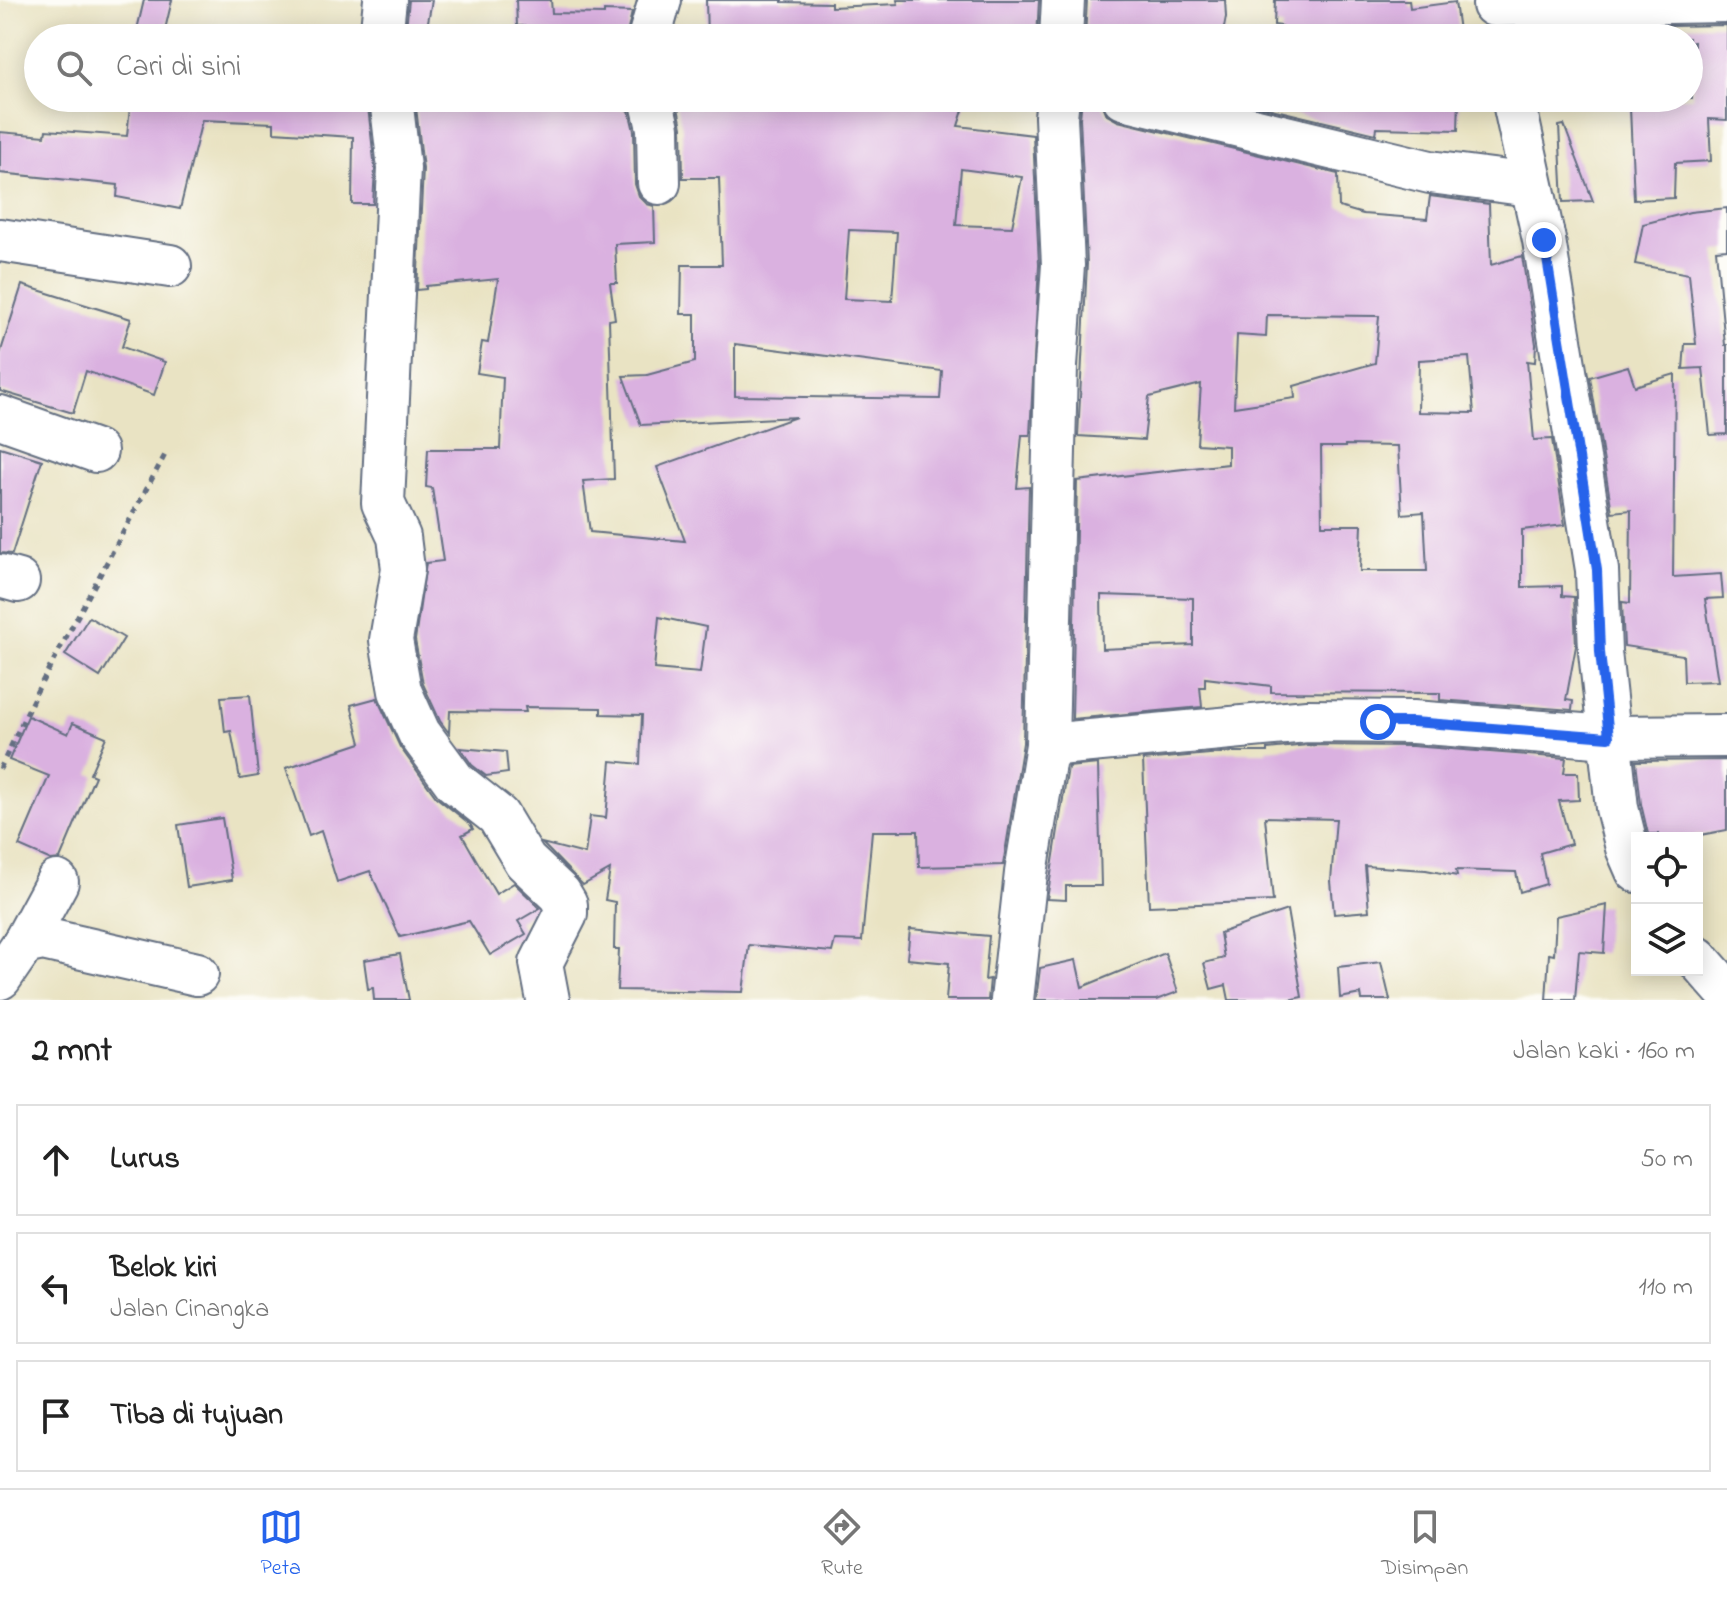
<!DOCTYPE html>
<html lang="id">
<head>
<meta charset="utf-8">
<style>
  :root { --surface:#fff; --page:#f6f6f6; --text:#222; --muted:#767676; --line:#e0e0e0; --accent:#2563eb }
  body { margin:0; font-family:"Indie Flower",sans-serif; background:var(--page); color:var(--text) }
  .controls { position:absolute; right:24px; bottom:24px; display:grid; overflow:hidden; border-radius:0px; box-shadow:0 4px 20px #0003 }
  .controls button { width:72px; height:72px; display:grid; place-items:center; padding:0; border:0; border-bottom:2px solid var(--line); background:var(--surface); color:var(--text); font:40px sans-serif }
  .stop { position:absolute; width:24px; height:24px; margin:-18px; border:6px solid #2563eb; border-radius:50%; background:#fff }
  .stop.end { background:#2563eb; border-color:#fff; box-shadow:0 2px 8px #0008 }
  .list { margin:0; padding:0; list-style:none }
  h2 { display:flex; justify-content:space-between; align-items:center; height:104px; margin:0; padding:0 32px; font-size:34px }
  h2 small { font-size:26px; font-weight:400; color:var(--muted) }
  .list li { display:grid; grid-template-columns:52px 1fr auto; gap:24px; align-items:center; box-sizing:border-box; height:112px; margin:0 16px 16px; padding:0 16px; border:2px solid var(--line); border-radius:0px }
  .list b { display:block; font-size:30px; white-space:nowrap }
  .list p { margin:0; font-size:26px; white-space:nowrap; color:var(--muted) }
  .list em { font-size:26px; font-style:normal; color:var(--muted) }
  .icon { flex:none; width:44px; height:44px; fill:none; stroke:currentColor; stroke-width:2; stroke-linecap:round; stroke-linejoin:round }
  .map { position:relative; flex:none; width:1727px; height:1000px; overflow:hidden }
  .search { position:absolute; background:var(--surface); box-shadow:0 4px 20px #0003; left:24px; right:24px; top:24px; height:88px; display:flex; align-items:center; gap:20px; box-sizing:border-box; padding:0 28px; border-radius:44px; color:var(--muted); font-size:30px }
  .sheet { height:488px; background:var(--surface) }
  nav { display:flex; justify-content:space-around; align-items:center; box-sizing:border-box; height:112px; border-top:2px solid var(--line); background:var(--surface); font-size:22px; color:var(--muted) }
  nav a { display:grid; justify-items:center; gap:4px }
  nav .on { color:var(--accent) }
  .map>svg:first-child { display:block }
  .building { fill:#dab1e0; fill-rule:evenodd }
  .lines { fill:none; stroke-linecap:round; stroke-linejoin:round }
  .minor-casing { stroke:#636e81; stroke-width:46 }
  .path { stroke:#636e81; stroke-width:5; stroke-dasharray:6 6; stroke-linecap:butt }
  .minor { stroke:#fff; stroke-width:42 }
  .route { stroke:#2563eb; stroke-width:10 }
</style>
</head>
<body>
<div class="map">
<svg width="1727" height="1000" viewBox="0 0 1727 1000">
  <rect width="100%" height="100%" fill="#fdfcf7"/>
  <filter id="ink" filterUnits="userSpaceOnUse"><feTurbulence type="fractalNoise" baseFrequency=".0125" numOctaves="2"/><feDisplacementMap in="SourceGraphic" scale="16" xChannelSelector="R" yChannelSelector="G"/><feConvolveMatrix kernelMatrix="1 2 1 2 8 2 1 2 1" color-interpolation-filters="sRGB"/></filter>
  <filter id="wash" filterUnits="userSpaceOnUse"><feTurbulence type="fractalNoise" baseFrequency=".006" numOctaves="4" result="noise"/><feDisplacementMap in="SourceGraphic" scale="32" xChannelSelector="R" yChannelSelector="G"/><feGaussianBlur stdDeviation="1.8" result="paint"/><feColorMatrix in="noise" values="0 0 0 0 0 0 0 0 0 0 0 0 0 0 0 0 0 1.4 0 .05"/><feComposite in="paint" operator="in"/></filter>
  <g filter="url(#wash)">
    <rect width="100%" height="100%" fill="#e9e3c3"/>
    <g id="blocks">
      <g class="building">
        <path d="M144 0H172L163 38H135Z"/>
        <path d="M409 0H432L425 38H405Z"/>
        <path d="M516 0H551L552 13 604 14V11L632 12 626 38H527L525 26H517Z"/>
        <path d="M706 0H782V2L831 3V7L898 4 897 0H1039L1037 38H914V34L831 38H707Z"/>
        <path d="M1087 0H1225L1226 17 1222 38H1085Z"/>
        <path d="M1275 0H1409L1410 8 1455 2 1460 38H1281L1282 26 1274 25Z"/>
        <path d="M1727 25V120L1709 119 1711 161 1675 163 1674 198 1634 200 1630 108 1638 107 1636 98H1692L1694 42 1689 43V38H1617V27Z"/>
        <path d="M131 98H367L375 169 373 204H352L353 137 274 132V123L202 120 180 209 117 197 118 185 0 173V132L45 136 46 130 127 136Z"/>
        <path d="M415 98H567L568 102H603V108L629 110 634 131 635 184 639 196 647 204 654 206 655 242 615 244 617 283H610L615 319 609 320 614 479 583 481 590 532 685 541 657 467 796 417 641 425 623 376 647 375 695 362V314H681L682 265H722L719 178H683L682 127 676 98H967L958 126 1033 135 1039 265 1030 435H1022L1017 488 1029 487 1023 743 1003 865 919 867 918 831H872L862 941 835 940 832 952 749 945 743 992 617 990 619 949H614L615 902 605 900 610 870 583 885 542 843 585 854 590 816 606 818 611 761 640 764 642 715 601 714V708L525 707 526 712 450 711 449 733 440 721 423 684 415 640 426 563 443 561 432 488 426 487 428 449H500L503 377 477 373 482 342 488 343 498 279 426 286V289L417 290 423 169ZM961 169 1022 177 1012 227 956 225ZM849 230 897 232 892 301 844 299ZM735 344 942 371 940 399 735 396ZM659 617 706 627 700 673 654 669Z"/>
        <path d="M1082 98 1101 100 1107 115 1118 121 1338 174 1339 207 1363 214 1427 219 1430 196 1489 204 1491 265 1522 256 1536 344 1535 362 1527 361 1534 440 1552 439 1565 525 1522 530V587L1562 586V596L1574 597 1576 646 1566 700 1573 701 1572 710 1440 700V693L1271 692V686L1205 678V687H1200L1202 707 1072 719 1077 481 1228 464V446L1197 444 1201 384 1149 397 1144 440 1078 436 1087 264 1080 118ZM1267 315 1379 316 1375 363 1294 386 1295 398 1234 407 1237 335 1266 337ZM1469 357 1474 413 1418 412 1419 360ZM1345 445 1398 446 1402 514 1424 512 1427 571H1360L1362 525H1322L1321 447H1345ZM1101 595 1193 598V645L1102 649Z"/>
        <path d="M1337 98 1388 105V98H1459L1458 130 1377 128 1376 134 1250 104 1292 107 1293 100 1336 105Z"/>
        <path d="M1564 125 1593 201 1563 202 1559 126Z"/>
        <path d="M1727 208V249L1716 250 1725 345H1727V434L1710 435 1703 368 1683 369 1685 344H1696L1689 274 1635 264 1643 224 1690 212Z"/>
        <path d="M22 285 131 319 122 347 165 362 154 395 86 371 73 413 0 391V354Z"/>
        <path d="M1628 366 1635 386 1675 374 1673 577 1721 574 1723 598 1705 599 1718 681 1684 682 1683 655 1624 646 1622 602 1630 603 1631 510 1612 512 1590 377Z"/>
        <path d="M0 447 42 460 12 554 0 553Z"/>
        <path d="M89 617 124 638 100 677 65 655Z"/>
        <path d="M250 695 258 776 240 779 231 731 225 732 221 697Z"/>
        <path d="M377 698 400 747 436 797 470 824 473 829 462 835 496 894 514 883 540 908 518 921 526 934 490 955 469 921 400 937 370 871 337 882 321 831 309 836 286 768 361 743 351 705Z"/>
        <path d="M28 716 68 734 73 723 106 737 90 774 95 776 60 859 51 860 19 846 49 776 9 760Z"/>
        <path d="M1308 745 1412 746 1566 758 1564 773H1578L1579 800 1559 801 1571 844 1540 853 1546 884 1520 892 1516 872 1456 870 1457 876 1426 870 1365 866 1369 911 1334 914 1331 881 1336 819 1265 817 1273 901 1149 906 1143 760 1232 752H1267V749Z"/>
        <path d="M460 748 506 752 508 773 486 776 472 765Z"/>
        <path d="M1727 760V830L1685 838H1659V834H1648L1641 804 1636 761Z"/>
        <path d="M1098 764 1101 886H1066V900L1047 899 1068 767Z"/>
        <path d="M222 818 232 880 187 887 178 825Z"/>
        <path d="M1607 905 1604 953 1579 951 1575 1000H1546L1549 954 1554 955 1556 916Z"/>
        <path d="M1287 910 1302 997 1288 1000H1229L1226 985 1211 989 1204 963 1224 958 1220 933Z"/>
        <path d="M910 929 989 936 985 980 990 979 988 1000H946L949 963 907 959Z"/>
        <path d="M1165 953 1178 992 1156 1000H1036L1040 968 1076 960 1082 987Z"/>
        <path d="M400 954 409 1000H374L373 988 368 989 364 960Z"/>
        <path d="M1381 962 1390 1000H1362L1361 994 1340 998 1338 967Z"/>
      </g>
    </g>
  </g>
  <g filter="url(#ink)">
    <use href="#blocks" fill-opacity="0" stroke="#636e81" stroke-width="2"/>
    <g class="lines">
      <defs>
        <g id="minor">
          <path d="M1494 5 1727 1"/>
          <path d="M381 38 385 0"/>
          <path d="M649 38 660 0"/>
          <path d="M1061 38 1063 0"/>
          <path d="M391 98 399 168 383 503 399 537 403 569 391 640 400 691 419 733 455 782 498 816 525 861 560 894 566 904V914L541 963 548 1000"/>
          <path d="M651 98 658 128 659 183"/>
          <path d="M1124 98 1430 172 1531 185"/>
          <path d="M1513 98 1544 240 1597 570 1600 652 1617 808 1627 848 1637 871"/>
          <path d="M0 240 170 266"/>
          <path d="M0 417 96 451"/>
          <path d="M0 576 18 581"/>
          <path d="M1047 745 1307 721 1413 722 1609 737 1727 736"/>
          <path d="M24 943 57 882"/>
          <path d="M1697 958 1727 992"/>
          <path d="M0 978 24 943 43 939 197 974"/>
          <path d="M1012 1000 1026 873 1047 745 1056 366 1063 265 1056 117 1058 98"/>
        </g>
      </defs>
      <use href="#minor" class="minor-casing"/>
      <path class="path" d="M0 769 36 693 166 453"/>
      <use href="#minor" class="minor"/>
    </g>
  </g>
  <g class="lines" filter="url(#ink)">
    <path class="route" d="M1378 722H1413L1609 737 1600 652 1597 570 1544 240"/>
  </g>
</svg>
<div class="controls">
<button><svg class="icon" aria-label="locate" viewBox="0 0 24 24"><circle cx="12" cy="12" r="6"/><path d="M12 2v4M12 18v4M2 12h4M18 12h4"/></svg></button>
<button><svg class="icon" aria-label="layers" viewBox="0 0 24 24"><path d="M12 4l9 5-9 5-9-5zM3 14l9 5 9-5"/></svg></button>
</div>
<div class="stop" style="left:1378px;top:722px"></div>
<div class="stop end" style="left:1544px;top:240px"></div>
<div class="search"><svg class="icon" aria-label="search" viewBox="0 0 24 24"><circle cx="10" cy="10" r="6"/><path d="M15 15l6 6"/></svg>Cari di sini</div>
</div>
<section class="sheet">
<h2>2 mnt<small>Jalan kaki · 160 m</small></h2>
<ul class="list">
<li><svg class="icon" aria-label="ahead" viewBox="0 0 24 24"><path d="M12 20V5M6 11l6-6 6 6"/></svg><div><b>Lurus</b></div><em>50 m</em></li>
<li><svg class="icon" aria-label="left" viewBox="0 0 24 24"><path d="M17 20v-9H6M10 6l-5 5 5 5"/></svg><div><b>Belok kiri</b><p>Jalan Cinangka</p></div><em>110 m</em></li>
<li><svg class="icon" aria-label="arrive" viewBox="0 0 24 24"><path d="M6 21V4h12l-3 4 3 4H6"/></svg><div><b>Tiba di tujuan</b></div></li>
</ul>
</section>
<nav>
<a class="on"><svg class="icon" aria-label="map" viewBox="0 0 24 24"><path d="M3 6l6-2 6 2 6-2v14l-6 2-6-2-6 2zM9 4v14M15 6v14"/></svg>Peta</a>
<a><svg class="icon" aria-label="directions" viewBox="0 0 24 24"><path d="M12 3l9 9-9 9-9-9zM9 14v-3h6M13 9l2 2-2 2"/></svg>Rute</a>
<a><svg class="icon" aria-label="saved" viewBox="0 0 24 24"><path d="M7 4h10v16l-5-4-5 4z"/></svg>Disimpan</a>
</nav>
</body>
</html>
